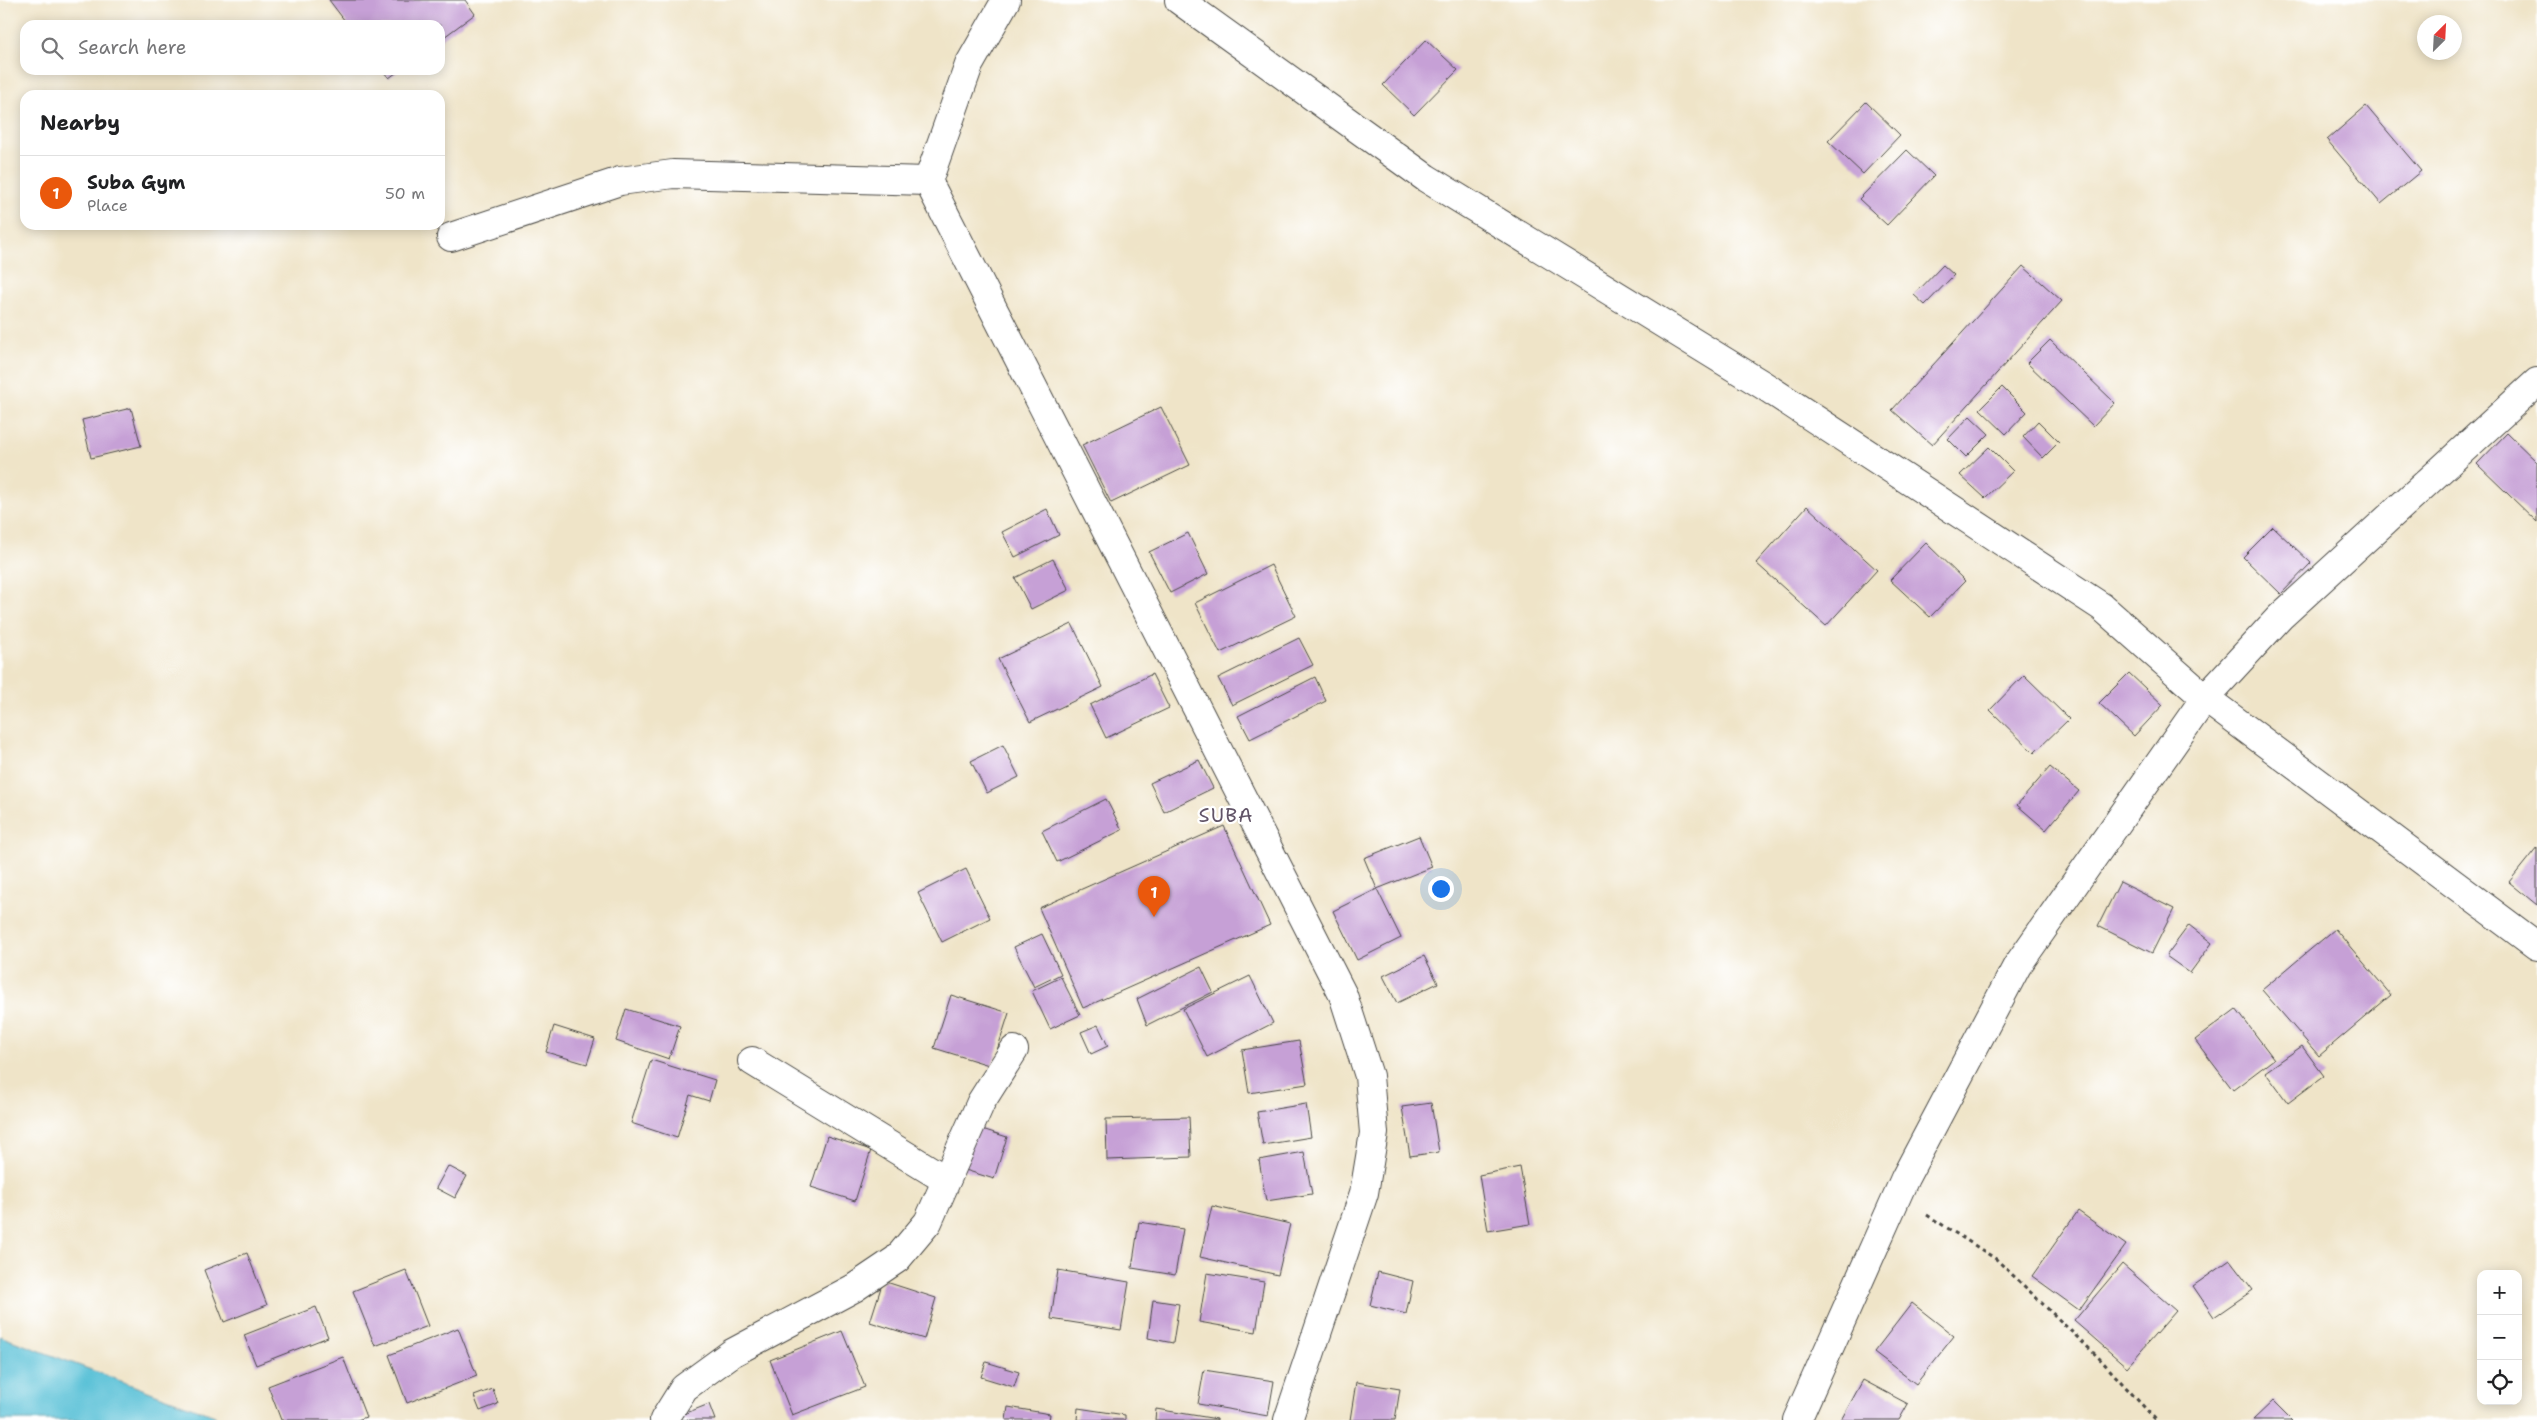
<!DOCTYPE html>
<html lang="en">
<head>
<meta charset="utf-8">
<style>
  :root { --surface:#fff; --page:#f2f2f2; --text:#202124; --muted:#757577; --line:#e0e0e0; --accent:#ea580c }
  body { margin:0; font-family:"Shantell Sans",sans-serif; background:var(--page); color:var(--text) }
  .controls { position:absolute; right:15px; bottom:15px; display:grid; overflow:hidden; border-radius:10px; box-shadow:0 2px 12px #0003 }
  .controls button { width:45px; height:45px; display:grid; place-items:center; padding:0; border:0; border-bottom:1px solid var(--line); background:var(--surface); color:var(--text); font:25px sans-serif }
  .compass { position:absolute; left:2417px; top:15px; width:45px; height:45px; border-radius:50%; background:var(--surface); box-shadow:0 2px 12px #0003; rotate:24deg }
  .you { position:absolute; left:1440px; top:888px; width:18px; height:18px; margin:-12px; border:4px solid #fff; border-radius:50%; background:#1a73e8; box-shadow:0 0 0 8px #1a73e833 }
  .badge { display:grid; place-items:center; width:32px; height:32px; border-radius:50%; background:var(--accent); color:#fff; font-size:16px; font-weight:700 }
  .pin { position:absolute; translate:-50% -41px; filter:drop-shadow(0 1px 2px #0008) }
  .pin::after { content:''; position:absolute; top:26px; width:18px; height:15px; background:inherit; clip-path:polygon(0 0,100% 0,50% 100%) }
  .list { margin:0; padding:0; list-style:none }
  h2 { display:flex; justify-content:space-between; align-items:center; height:65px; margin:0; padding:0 20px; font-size:21px }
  h2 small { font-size:16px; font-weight:400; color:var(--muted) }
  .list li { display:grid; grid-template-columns:32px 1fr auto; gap:15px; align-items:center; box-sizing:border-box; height:75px; padding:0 20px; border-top:1px solid var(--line) }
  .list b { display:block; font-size:19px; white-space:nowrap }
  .list p { margin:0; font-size:16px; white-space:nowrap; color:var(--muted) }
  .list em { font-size:16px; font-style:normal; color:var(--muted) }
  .icon { flex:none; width:28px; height:28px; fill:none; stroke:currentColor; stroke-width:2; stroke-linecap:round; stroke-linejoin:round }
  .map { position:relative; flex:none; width:2537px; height:1420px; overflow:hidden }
  .search { position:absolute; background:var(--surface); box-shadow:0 2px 12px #0003; left:20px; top:20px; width:425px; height:55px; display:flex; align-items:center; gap:12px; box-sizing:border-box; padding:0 18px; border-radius:15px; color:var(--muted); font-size:19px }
  .panel { position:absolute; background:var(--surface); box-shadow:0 2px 12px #0003; left:20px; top:90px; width:425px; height:140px; border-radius:15px }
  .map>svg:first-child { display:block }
  .water { fill:#5ac1d7; stroke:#427681 }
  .building { fill:#c6a0d6 }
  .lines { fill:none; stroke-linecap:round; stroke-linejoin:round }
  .minor-casing { stroke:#484743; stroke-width:30 }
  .path { stroke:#484743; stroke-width:3; stroke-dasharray:4 4; stroke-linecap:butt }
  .minor { stroke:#fff; stroke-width:28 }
  .labels { text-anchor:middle; stroke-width:4.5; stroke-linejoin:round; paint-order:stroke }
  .quarter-label { font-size:20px; letter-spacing:1px; fill:#615467; stroke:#fff }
</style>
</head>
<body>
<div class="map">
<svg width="2537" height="1420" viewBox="0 0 2537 1420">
  <rect width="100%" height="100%" fill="#fff"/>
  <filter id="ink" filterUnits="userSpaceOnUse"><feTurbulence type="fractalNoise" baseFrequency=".02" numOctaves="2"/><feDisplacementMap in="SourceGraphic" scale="10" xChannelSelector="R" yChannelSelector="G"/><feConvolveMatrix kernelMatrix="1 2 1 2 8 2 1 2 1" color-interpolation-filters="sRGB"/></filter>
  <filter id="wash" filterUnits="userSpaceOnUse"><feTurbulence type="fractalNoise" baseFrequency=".0096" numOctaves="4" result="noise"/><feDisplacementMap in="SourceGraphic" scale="20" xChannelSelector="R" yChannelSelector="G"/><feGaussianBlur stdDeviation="1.12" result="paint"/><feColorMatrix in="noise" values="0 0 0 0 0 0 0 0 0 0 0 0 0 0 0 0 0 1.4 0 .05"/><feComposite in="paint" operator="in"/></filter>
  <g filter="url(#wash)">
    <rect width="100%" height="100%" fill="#efe4c8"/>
    <path class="water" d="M0 1336 215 1416V1420H0Z"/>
    <g id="blocks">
      <g class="building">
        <path d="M329 0H465L475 14 440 40V25H348Z"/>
        <path d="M1426 40 1458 70 1414 115 1383 85Z"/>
        <path d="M382 70H400L389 78Z"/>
        <path d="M1866 102 1900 135 1863 174 1828 141Z"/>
        <path d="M2366 106 2421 171 2381 204 2327 140Z"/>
        <path d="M1907 150 1934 176 1887 225 1859 199Z"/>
        <path d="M1943 265 1954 275 1925 305 1914 295Z"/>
        <path d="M2023 266 2062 301 1932 445 1892 410Z"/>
        <path d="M2050 340 2115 403 2093 426 2027 363Z"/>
        <path d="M2002 387 2027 412 2006 434 1980 409Z"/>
        <path d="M1161 407 1190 465 1111 503 1082 445Z"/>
        <path d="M131 408 141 446 91 458 82 420Z"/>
        <path d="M1970 416 1989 434 1966 457 1948 439Z"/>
        <path d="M2038 421 2059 442 2043 458 2023 437Z"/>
        <path d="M2507 433 2537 462V522L2477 464Z"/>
        <path d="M1989 447 2013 471 1985 498 1960 475Z"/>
        <path d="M1807 506 1877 570 1826 626 1756 563Z"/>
        <path d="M1047 509 1059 535 1015 557 1002 532Z"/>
        <path d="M2273 527 2311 563 2281 594 2243 557Z"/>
        <path d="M1188 533 1208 574 1170 593 1149 552Z"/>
        <path d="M1926 543 1965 581 1930 617 1890 580Z"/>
        <path d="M1053 559 1069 590 1031 609 1015 578Z"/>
        <path d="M1271 565 1296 616 1220 653 1195 603Z"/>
        <path d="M1072 624 1103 687 1030 722 998 659Z"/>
        <path d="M1299 638 1313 665 1232 705 1218 678Z"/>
        <path d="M2129 673 2163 705 2134 736 2099 703Z"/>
        <path d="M1152 674 1169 708 1106 738 1090 705Z"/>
        <path d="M2024 675 2069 719 2034 753 1990 710Z"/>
        <path d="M1315 677 1326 701 1250 739 1238 716Z"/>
        <path d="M1003 745 1019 777 987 793 971 761Z"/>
        <path d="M1199 760 1213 788 1164 812 1150 783Z"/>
        <path d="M2050 767 2079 791 2046 830 2017 805Z"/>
        <path d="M1106 799 1122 830 1057 862 1042 831Z"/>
        <path d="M1224 826 1270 925 1083 1008 1039 908Z"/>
        <path d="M1419 836 1432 867 1377 889 1401 938 1357 960 1333 911 1377 889 1364 858Z"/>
        <path d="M2537 847V905L2509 882Z"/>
        <path d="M966 869 990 918 942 942 918 893Z"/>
        <path d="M2120 882 2174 909 2152 953 2098 926Z"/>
        <path d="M2189 925 2212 943 2190 973 2166 956Z"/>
        <path d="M2335 929 2391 995 2319 1056 2262 990Z"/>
        <path d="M1042 934 1061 974 1034 987 1014 947Z"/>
        <path d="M1424 956 1438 983 1397 1003 1383 976Z"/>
        <path d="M1201 967 1213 992 1147 1025 1137 999Z"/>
        <path d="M1250 976 1273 1023 1207 1057 1183 1009Z"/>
        <path d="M1061 977 1080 1015 1050 1029 1032 991Z"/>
        <path d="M951 995 1009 1013 992 1066 934 1048Z"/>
        <path d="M626 1009 680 1026 669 1059 616 1041Z"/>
        <path d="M2236 1009 2274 1059 2233 1090 2195 1040Z"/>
        <path d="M1098 1025 1108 1046 1091 1054 1081 1032Z"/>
        <path d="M554 1026 595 1039 587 1064 546 1052Z"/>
        <path d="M1299 1041 1307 1084 1249 1093 1242 1050Z"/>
        <path d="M2302 1046 2324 1076 2288 1103 2265 1072Z"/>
        <path d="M651 1060 715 1080 709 1101 690 1095 677 1138 631 1123Z"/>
        <path d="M1431 1103 1439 1152 1410 1156 1402 1107Z"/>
        <path d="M1306 1104 1311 1137 1263 1145 1257 1112Z"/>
        <path d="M1189 1117 1191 1157 1107 1160 1106 1119Z"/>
        <path d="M976 1127 1007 1137 994 1179 962 1169Z"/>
        <path d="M827 1136 871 1150 855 1201 811 1187Z"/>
        <path d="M1304 1152 1312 1194 1266 1201 1259 1160Z"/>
        <path d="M448 1166 467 1176 455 1198 436 1188Z"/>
        <path d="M1520 1167 1530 1224 1488 1231 1479 1175Z"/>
        <path d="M1212 1206 1290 1224 1278 1275 1200 1257Z"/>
        <path d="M2078 1211 2126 1245 2079 1310 2032 1276Z"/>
        <path d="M1139 1222 1183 1229 1175 1275 1132 1268Z"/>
        <path d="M247 1253 267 1305 224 1322 204 1270Z"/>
        <path d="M2230 1260 2253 1290 2214 1317 2193 1286Z"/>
        <path d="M2122 1264 2176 1311 2127 1367 2074 1321Z"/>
        <path d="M406 1270 428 1326 375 1346 353 1291Z"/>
        <path d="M1058 1270 1129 1282 1121 1330 1051 1319Z"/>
        <path d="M1378 1272 1413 1281 1406 1314 1370 1305Z"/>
        <path d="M1207 1273 1264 1282 1256 1332 1199 1322Z"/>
        <path d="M883 1281 936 1298 924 1339 870 1322Z"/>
        <path d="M1153 1300 1179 1304 1173 1343 1148 1338Z"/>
        <path d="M1912 1303 1954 1336 1916 1384 1874 1352Z"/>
        <path d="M316 1307 328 1337 256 1365 244 1335Z"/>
        <path d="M458 1328 477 1376 407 1403 389 1355Z"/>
        <path d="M842 1331 865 1387 792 1415 770 1360Z"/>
        <path d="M343 1357 366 1417 357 1420H281L268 1386Z"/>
        <path d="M986 1362 1019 1372 1014 1387 981 1377Z"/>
        <path d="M1204 1370 1274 1381 1268 1416 1198 1404Z"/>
        <path d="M1863 1380 1908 1404 1899 1420H1841Z"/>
        <path d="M1356 1382 1400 1389 1395 1420H1350Z"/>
        <path d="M493 1389 498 1404 480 1411 474 1396Z"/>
        <path d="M2273 1401 2292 1420H2253Z"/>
        <path d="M709 1404 715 1420H669Z"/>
        <path d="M1008 1407 1050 1414 1049 1420H1006Z"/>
        <path d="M1078 1408 1125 1415V1420H1077Z"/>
        <path d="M1156 1409 1217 1419V1420H1155Z"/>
      </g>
    </g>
  </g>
  <g filter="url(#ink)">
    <use href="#blocks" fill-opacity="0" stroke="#484743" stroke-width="1"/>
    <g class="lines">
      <defs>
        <g id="minor">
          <path d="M1006 0 969 65 928 181 1343 995 1369 1076 1374 1133 1364 1193 1288 1420"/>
          <path d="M1179 0 1426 178 1763 385 2102 607 2205 698 2537 946"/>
          <path d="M451 237 620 181 673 174 928 181"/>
          <path d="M752 1061 946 1180"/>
          <path d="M664 1420 684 1388 732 1353 854 1288 897 1259 928 1222 981 1102 1014 1050"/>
          <path d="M1797 1420 1905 1178 2017 966 2205 698 2280 617 2537 382"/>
        </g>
      </defs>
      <use href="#minor" class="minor-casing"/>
      <path class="path" d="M1927 1215 1996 1259 2099 1358 2156 1420"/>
      <use href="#minor" class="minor"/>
    </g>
  </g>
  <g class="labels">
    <g class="quarter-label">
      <text x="1226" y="822">SUBA</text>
    </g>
  </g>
</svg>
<div class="controls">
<button>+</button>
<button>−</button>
<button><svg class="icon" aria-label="locate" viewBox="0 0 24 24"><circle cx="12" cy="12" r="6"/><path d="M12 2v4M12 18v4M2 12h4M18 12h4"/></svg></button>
</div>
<svg class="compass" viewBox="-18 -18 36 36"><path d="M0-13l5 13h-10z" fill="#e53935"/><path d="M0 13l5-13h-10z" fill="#757577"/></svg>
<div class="you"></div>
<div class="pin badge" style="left:1154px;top:917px">1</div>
<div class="search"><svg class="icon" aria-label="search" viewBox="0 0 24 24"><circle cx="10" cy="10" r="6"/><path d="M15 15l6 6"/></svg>Search here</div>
<section class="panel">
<h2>Nearby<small></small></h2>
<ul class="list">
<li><span class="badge">1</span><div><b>Suba Gym</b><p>Place</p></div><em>50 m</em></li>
</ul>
</section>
</div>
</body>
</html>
